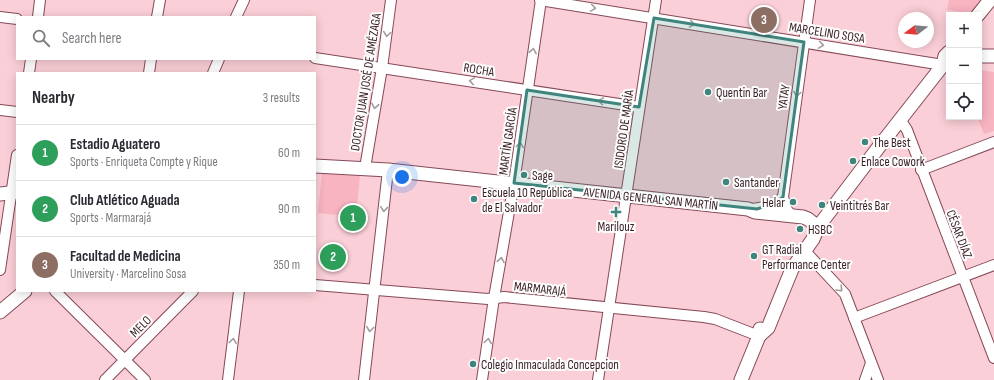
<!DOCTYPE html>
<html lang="en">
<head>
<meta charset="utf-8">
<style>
  :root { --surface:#fff; --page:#f2f2f3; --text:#2b2b33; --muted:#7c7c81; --line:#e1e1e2; --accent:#7c3aed }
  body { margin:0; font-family:"Sofia Sans Condensed",sans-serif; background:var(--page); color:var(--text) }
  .controls { position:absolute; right:12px; top:12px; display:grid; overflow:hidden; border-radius:0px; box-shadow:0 2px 10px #0003 }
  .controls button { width:36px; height:36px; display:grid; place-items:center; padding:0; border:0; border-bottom:1px solid var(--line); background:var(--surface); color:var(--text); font:20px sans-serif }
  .compass { position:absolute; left:898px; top:12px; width:36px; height:36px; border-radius:50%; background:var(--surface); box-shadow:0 2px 10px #0003; rotate:254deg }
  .you { position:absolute; left:402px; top:177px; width:14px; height:14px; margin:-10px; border:3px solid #fff; border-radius:50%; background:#1a73e8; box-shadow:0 0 0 6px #1a73e833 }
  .badge { display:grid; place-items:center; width:26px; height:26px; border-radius:50%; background:var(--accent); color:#fff; font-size:13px; font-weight:700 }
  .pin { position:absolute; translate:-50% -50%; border:2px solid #fff; box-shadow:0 1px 4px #0006 }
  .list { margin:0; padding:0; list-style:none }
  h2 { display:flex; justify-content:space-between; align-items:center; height:52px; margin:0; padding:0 16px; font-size:17px }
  h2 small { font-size:13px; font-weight:400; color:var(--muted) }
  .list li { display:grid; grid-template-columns:26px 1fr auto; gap:12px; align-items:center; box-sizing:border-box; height:56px; padding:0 16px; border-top:1px solid var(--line) }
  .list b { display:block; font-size:15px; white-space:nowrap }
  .list p { margin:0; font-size:13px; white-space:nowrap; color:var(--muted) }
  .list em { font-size:13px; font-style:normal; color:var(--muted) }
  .icon { flex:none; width:22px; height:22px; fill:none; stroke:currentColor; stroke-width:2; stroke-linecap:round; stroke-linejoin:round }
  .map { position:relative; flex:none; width:994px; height:380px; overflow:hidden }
  .search { position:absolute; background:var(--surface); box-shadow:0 2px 10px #0003; left:16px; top:16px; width:300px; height:44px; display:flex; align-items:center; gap:10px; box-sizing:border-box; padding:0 14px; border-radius:0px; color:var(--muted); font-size:15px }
  .panel { position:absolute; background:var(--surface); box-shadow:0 2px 10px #0003; left:16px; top:72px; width:300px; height:220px; border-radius:0px }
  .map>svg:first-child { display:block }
  .green { fill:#f8b4c1 }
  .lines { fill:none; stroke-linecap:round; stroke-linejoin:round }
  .minor-casing { stroke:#854957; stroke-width:12 }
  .major-casing { stroke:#854957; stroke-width:15 }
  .minor { stroke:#fff; stroke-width:10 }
  .major { stroke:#fff; stroke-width:13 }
  .oneway { stroke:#a59a9c }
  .marked { fill:#3f857d; fill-opacity:0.2; stroke:#3f857d; stroke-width:3; stroke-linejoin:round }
  .poi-dot { fill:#3f857d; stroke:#fdfdfd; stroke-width:1.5 }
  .labels { text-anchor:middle; stroke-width:4; stroke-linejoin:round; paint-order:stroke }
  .street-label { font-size:13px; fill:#381e23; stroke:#fdfdfd }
  .poi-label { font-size:13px; fill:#381e23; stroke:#fdfdfd; text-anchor:start }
</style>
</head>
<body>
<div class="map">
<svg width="994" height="380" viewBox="0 0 994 380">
  <rect width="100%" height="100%" fill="#fbcfd7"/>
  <g class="green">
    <path d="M949 0H985L974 14 947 10Z"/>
    <path d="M979 70 994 72V131L984 134 977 117H979Z"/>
    <path d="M322 172 360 176 356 217 318 213Z"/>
  </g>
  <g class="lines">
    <defs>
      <g id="minor">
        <path d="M540 0 943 65"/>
        <path d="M0 17 17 19"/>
        <path d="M38 17 40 0"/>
        <path d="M157 17 160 0"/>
        <path d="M236 17 244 0"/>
        <path d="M315 58 639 107"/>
        <path d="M29 73 31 59"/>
        <path d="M149 73 151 59"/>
        <path d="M213 73 219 59"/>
        <path d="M0 110 17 112"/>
        <path d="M900 119 907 130 994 358"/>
        <path d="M365 168 382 68 391 0"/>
        <path d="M921 170 994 142"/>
        <path d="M783 197 787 210 792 216"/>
        <path d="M752 209C763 208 775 205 783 197L810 0"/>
        <path d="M804 250 845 294 878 380"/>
        <path d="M0 270 17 155"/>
        <path d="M315 285 488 299 504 297 704 317 715 319 759 336"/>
        <path d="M55 291 145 380"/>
        <path d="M854 318 994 265"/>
        <path d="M105 380 193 291"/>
        <path d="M228 380 239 291"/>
        <path d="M364 380 388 170"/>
        <path d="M482 380 494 298 514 183 541 0"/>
        <path d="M598 380 656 0"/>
        <path d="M865 380 871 363"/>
      </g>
      <g id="major">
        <path d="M978 15 990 0"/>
        <path d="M979 56H994"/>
        <path d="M315 166 388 170 748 209 755 212 803 217 808 219 818 227"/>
        <path d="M0 194 17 192"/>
        <path d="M0 312 25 291"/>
        <path d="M759 336 768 328 792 269 813 239 818 227 878 148 943 65 945 56 949 52"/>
        <path d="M741 380 759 336 760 329"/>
      </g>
    </defs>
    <use href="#minor" class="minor-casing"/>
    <use href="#major" class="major-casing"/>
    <use href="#minor" class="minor"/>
    <use href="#major" class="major"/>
  </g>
  <defs><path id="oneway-chevron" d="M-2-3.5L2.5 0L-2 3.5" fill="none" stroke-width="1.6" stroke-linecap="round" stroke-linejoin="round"/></defs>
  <g class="oneway">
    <use href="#oneway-chevron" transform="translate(593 8) rotate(9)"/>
    <use href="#oneway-chevron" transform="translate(692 24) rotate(9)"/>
    <use href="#oneway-chevron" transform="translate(387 34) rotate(98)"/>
    <use href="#oneway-chevron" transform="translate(821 45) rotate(9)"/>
    <use href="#oneway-chevron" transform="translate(533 51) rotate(-81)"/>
    <use href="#oneway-chevron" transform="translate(472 81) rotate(-171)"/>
    <use href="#oneway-chevron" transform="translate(797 94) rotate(98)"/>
    <use href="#oneway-chevron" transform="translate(601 101) rotate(-171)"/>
    <use href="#oneway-chevron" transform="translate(375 106) rotate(100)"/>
    <use href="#oneway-chevron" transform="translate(520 145) rotate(-82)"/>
    <use href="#oneway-chevron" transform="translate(384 209) rotate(96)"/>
    <use href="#oneway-chevron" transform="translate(501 260) rotate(-80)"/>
    <use href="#oneway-chevron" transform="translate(840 289) rotate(47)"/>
    <use href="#oneway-chevron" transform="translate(370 329) rotate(97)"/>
    <use href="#oneway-chevron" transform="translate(233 341) rotate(-83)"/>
    <use href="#oneway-chevron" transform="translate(488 341) rotate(-82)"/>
  </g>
  <path class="marked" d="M654 18 804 42 783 197 776 203 757 209 514 183 527 90 639 107Z"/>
  <g class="poi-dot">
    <circle cx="708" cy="92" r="4"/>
    <circle cx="865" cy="142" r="4"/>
    <circle cx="853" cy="161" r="4"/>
    <circle cx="524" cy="175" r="4"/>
    <circle cx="726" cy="182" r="4"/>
    <circle cx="474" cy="199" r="4"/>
    <circle cx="793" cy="202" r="4"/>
    <circle cx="822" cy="205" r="4"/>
    <path d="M614 206h4v4h4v4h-4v4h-4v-4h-4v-4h4z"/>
    <circle cx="800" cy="229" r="4"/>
    <circle cx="754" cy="256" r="4"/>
    <circle cx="473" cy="364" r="4"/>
  </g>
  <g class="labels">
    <g class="street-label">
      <text transform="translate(827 32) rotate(9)" y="5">MARCELINO SOSA</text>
      <text transform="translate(479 69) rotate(9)" y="5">ROCHA</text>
      <text transform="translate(365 82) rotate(-81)" y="5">DOCTOR JUAN JOSÉ DE AMÉZAGA</text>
      <text transform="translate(783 97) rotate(-82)" y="5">YATAY</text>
      <text transform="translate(623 129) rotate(-82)" y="5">ISIDORO DE MARÍA</text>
      <text transform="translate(507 141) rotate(-82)" y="5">MARTÍN GARCÍA</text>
      <text transform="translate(651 198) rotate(6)" y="5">AVENIDA GENERAL SAN MARTÍN</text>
      <text transform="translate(960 234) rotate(69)" y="5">CÉSAR DÍAZ</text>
      <text transform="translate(540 288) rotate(6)" y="5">MARMARAJÁ</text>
      <text transform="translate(140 326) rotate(-45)" y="5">MELO</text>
    </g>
    <g class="poi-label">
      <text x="716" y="97">Quentin Bar</text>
      <text x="873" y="147">The Best</text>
      <text x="861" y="166">Enlace Cowork</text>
      <text x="532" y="180">Sage</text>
      <text x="734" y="187">Santander</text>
      <text x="482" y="197">Escuela 10 República<tspan x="482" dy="15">de El Salvador</tspan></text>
      <text x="785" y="207" text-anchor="end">Helar</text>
      <text x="830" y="210">Veintitrés Bar</text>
      <text x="616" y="231" text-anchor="middle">Marilouz</text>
      <text x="808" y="234">HSBC</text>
      <text x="762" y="254">GT Radial<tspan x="762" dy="15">Performance Center</tspan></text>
      <text x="481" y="369">Colegio Inmaculada Concepcion</text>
    </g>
  </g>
</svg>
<div class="controls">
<button>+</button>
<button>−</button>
<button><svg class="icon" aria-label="locate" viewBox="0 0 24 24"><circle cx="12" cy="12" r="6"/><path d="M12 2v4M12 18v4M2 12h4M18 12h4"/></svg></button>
</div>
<svg class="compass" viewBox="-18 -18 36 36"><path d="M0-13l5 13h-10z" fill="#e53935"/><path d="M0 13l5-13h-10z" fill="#7c7c81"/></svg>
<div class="you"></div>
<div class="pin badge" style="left:353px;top:218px;background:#2e9e5b">1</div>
<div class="pin badge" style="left:333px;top:257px;background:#2e9e5b">2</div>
<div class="pin badge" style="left:764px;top:20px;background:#8d6e63">3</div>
<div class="search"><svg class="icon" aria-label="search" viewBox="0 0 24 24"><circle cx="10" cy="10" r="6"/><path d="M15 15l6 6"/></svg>Search here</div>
<section class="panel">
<h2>Nearby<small>3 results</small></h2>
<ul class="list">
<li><span class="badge" style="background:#2e9e5b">1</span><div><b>Estadio Aguatero</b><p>Sports · Enriqueta Compte y Rique</p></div><em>60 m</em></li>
<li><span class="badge" style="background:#2e9e5b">2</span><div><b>Club Atlético Aguada</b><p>Sports · Marmarajá</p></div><em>90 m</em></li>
<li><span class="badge" style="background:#8d6e63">3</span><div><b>Facultad de Medicina</b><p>University · Marcelino Sosa</p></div><em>350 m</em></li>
</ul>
</section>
</div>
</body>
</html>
